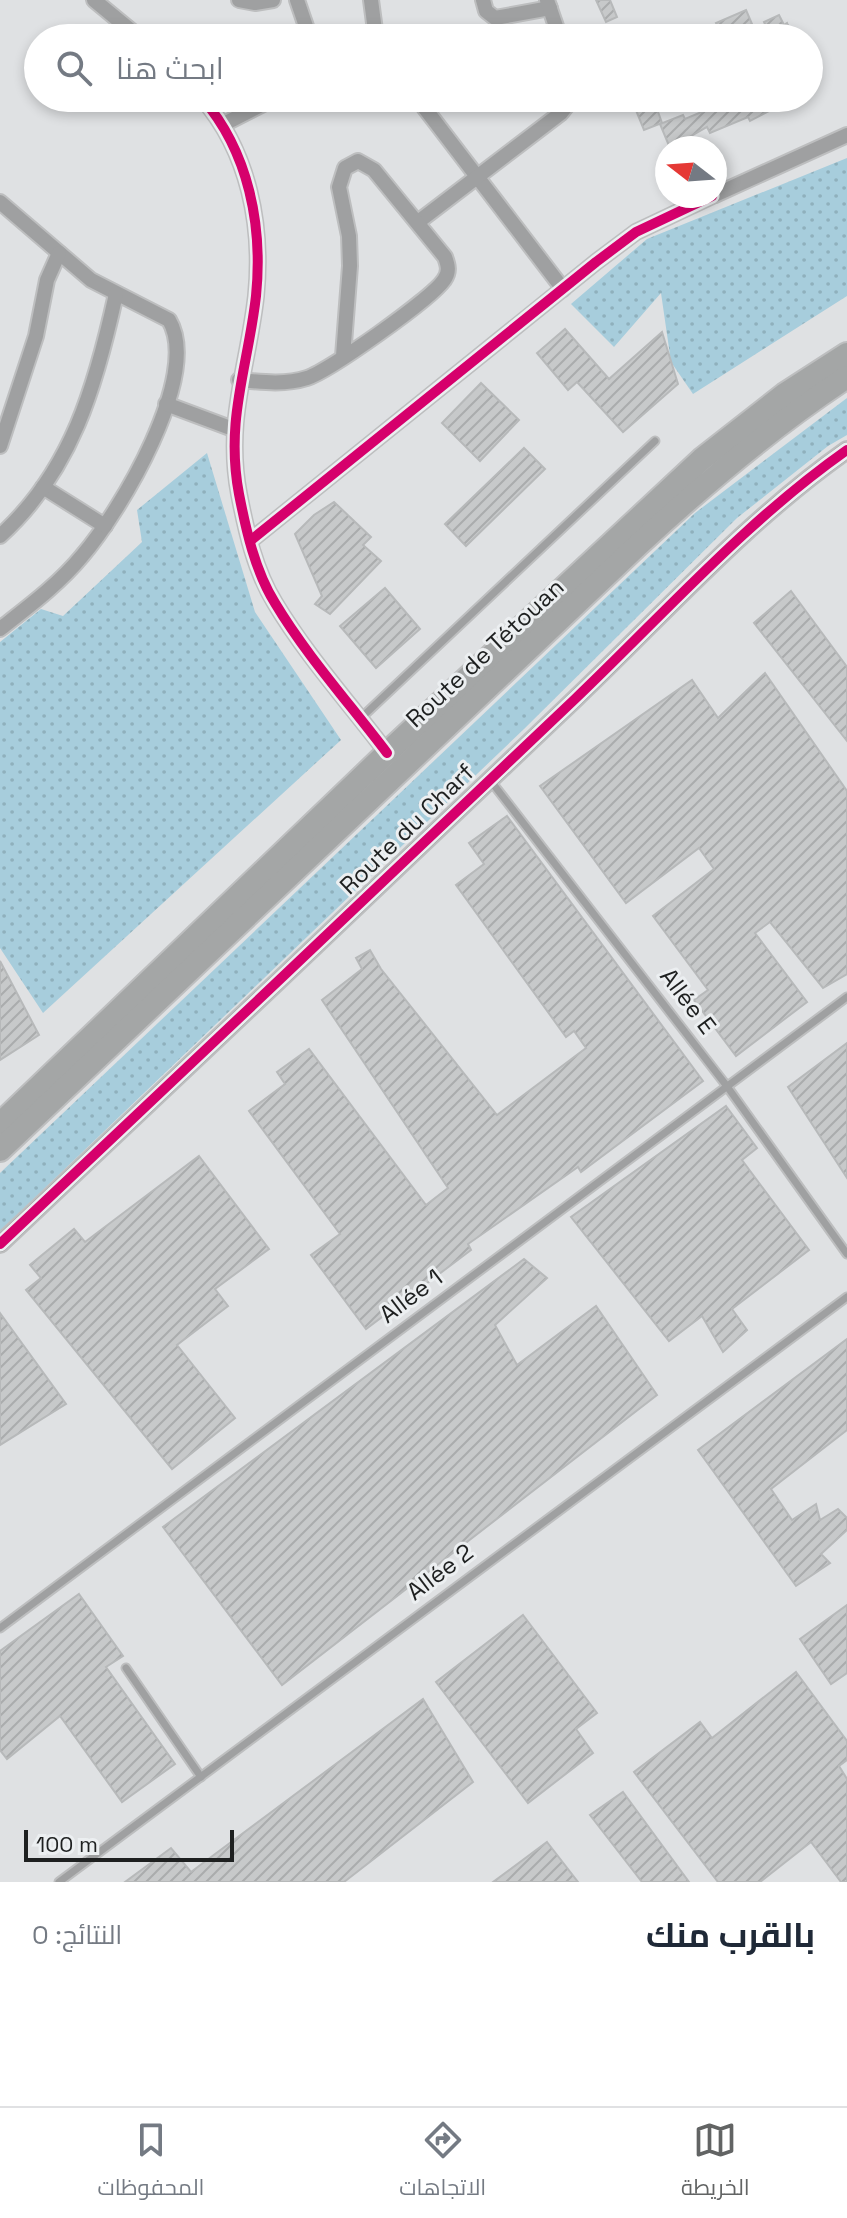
<!DOCTYPE html>
<html lang="ar">
<head>
<meta charset="utf-8">
<style>
  :root { --surface:#fff; --page:#f2f2f3; --text:#1f2937; --muted:#747a83; --line:#e0e1e3; --accent:#626464 }
  body { margin:0; font-family:"Space Grotesk",Cairo,sans-serif; background:var(--page); color:var(--text); direction:rtl }
  .compass { position:absolute; left:655px; top:136px; width:72px; height:72px; border-radius:50%; background:var(--surface); box-shadow:0 4px 12px #0003; rotate:287deg }
  .scale { position:absolute; left:24px; bottom:20px; width:210px; box-sizing:border-box; padding-left:8px; border:4px solid #1e2020; border-top:0; font-size:22px; line-height:28px; white-space:nowrap; color:#1e2020; -webkit-text-stroke:6px #eceff1; paint-order:stroke }
  .list { margin:0; padding:0; list-style:none }
  h2 { display:flex; justify-content:space-between; align-items:center; height:104px; margin:0; padding:0 32px; font-size:34px }
  h2 small { font-size:26px; font-weight:400; color:var(--muted) }
  .icon { flex:none; width:44px; height:44px; fill:none; stroke:currentColor; stroke-width:2; stroke-linecap:round; stroke-linejoin:round }
  .map { position:relative; flex:none; width:847px; height:1882px; overflow:hidden; direction:ltr }
  .search { position:absolute; background:var(--surface); box-shadow:0 4px 12px #0003; left:24px; right:24px; top:24px; height:88px; display:flex; align-items:center; gap:20px; box-sizing:border-box; padding:0 28px; border-radius:44px; color:var(--muted); font-size:30px }
  .sheet { height:224px; background:var(--surface) }
  nav { display:flex; justify-content:space-around; align-items:center; box-sizing:border-box; height:112px; border-top:2px solid var(--line); background:var(--surface); font-size:22px; color:var(--muted) }
  nav a { display:grid; justify-items:center; gap:4px }
  nav .on { color:var(--accent) }
  .map>svg:first-child { display:block }
  .grass { fill:url(#grass-dots) }
  .building { fill:url(#building-hatch); stroke:#b7b9ba; stroke-width:2 }
  .lines { fill:none; stroke-linecap:round; stroke-linejoin:round }
  .service-casing { stroke:#bdbebf; stroke-width:11 }
  .minor-casing { stroke:#bdbebf; stroke-width:18 }
  .tertiary-casing { stroke:#bdbebf; stroke-width:20 }
  .trunk-casing { stroke:#bdbebf; stroke-width:26 }
  .service { stroke:#9fa0a1; stroke-width:7 }
  .minor { stroke:#9fa0a1; stroke-width:14 }
  .tertiary { stroke:#9fa0a1; stroke-width:16 }
  .trunk { stroke:#a4a6a6; stroke-width:22 }
  .cycleway-casing { stroke:#eceff1; stroke-width:15 }
  .cycleway { stroke:#d6006c; stroke-width:10 }
  .labels { text-anchor:middle; stroke-width:6; stroke-linejoin:round; paint-order:stroke }
  .street-label { font-size:24px; fill:#1e2020; stroke:#eceff1 }
</style>
</head>
<body>
<div class="map">
<svg width="847" height="1882" viewBox="0 0 847 1882">
  <defs>
    <pattern id="grass-dots" width="8" height="8" patternUnits="userSpaceOnUse" patternTransform="scale(2)"><rect width="8" height="8" fill="#a7cddc"/><path d="M2 2h.1M6 6h.1" fill="none" stroke="#8fb0bc" stroke-width="1.8" stroke-linecap="round"/></pattern>
    <pattern id="building-hatch" width="6" height="6" patternUnits="userSpaceOnUse" patternTransform="scale(2)"><rect width="6" height="6" fill="#c7c9ca"/><path d="M-1 1l2-2M0 6l6-6M5 7l2-2" fill="none" stroke="#aaacad"/></pattern>
  </defs>
  <rect width="100%" height="100%" fill="#dfe1e3"/>
  <g class="grass">
    <path d="M847 158V296L693 394 671 362 661 293 614 347 571 304 647 239Z"/>
    <path d="M847 398V435L828 446 737 518 524 729 0 1231V1173L695 513Z"/>
    <path d="M207 453 255 612 341 740 43 1013 0 948V642L41 609 63 616 142 542 137 510Z"/>
  </g>
  <g class="building">
    <path d="M596 0H610L617 17 606 22Z"/>
    <path d="M746 10 752 24 723 37 716 23Z"/>
    <path d="M779 15 784 25 787 23 793 38H771L764 22Z"/>
    <path d="M631 98H653L662 123 644 130Z"/>
    <path d="M735 98H794L750 121 748 117 710 133 707 127 670 148 660 124 683 115 685 119Z"/>
    <path d="M565 329 609 379 662 332 678 384 623 432 577 382 568 390 537 353Z"/>
    <path d="M481 383 519 420 480 461 442 423Z"/>
    <path d="M524 448 545 469 466 546 445 524Z"/>
    <path d="M334 502 371 537 363 545 381 561 330 614 315 604 322 596 295 534 314 515Z"/>
    <path d="M385 588 420 629 376 668 340 626Z"/>
    <path d="M791 591 847 667V741L754 623Z"/>
    <path d="M765 673 847 791V974L823 988 770 922 755 933 807 1002 736 1056 694 1000 708 990 653 916 714 869 699 848 626 903 540 786 692 680 718 718Z"/>
    <path d="M507 816 703 1081 581 1172 578 1167 468 1244 471 1250 366 1329 311 1255 340 1234 249 1111 285 1084 277 1072 309 1049 426 1205 448 1188 322 1000 362 969 356 958 370 950 381 969 497 1115 586 1048 574 1031 566 1037 456 885 484 864 469 843Z"/>
    <path d="M0 961 39 1035 0 1060Z"/>
    <path d="M847 1043V1178L788 1087Z"/>
    <path d="M726 1106 757 1148 742 1160 809 1250 732 1309 747 1330 723 1352 702 1316 669 1341 571 1217Z"/>
    <path d="M199 1156 269 1249 215 1289 228 1306 177 1345 235 1418 172 1469 26 1290 41 1278 30 1265 74 1229 85 1242Z"/>
    <path d="M524 1259 547 1278 495 1325 517 1365 596 1306 657 1395 282 1685 163 1527Z"/>
    <path d="M0 1313 66 1404 0 1445Z"/>
    <path d="M847 1339V1430L771 1489 792 1520 816 1504 820 1520 838 1509 847 1518V1530L821 1554 830 1563 796 1586 698 1450Z"/>
    <path d="M79 1594 123 1656 106 1667 175 1764 122 1802 60 1716 7 1759 0 1750V1651Z"/>
    <path d="M847 1605V1673L831 1684 800 1639Z"/>
    <path d="M523 1615 597 1713 576 1729 593 1753 528 1803 436 1682Z"/>
    <path d="M796 1672 847 1741V1760L839 1766 847 1779V1882H841L811 1842 760 1882H718L634 1772 700 1722 712 1738Z"/>
    <path d="M423 1699 473 1782 344 1882H125L171 1848 191 1872Z"/>
    <path d="M623 1792 689 1882H642L590 1815Z"/>
    <path d="M547 1842 578 1882H493Z"/>
  </g>
  <g class="lines">
    <defs>
      <g id="service">
        <path d="M361 718 655 441"/>
        <path d="M490 780 726 1085 847 1254"/>
        <path d="M0 1628 847 997"/>
        <path d="M126 1668 201 1777"/>
        <path d="M59 1882 847 1297"/>
      </g>
      <g id="minor">
        <path d="M94 0 140 38"/>
        <path d="M239 0 255 3 273 0"/>
        <path d="M297 0 310 38"/>
        <path d="M371 0 376 38"/>
        <path d="M483 0 486 11 495 18 550 8"/>
        <path d="M547 0 560 38"/>
        <path d="M202 98C249 152 263 226 256 296 248 367 225 420 239 494 246 530 255 571 275 603 306 655 350 704 387 753"/>
        <path d="M417 98 563 289"/>
        <path d="M224 124 275 98"/>
        <path d="M715 195 847 135"/>
        <path d="M0 202 91 280 169 320C202 375 120 512 82 556 59 584 28 607 0 629"/>
        <path d="M418 222 561 113 573 98"/>
        <path d="M239 380C261 382 285 385 307 378 329 371 431 299 444 280 450 272 448 265 445 257L374 170 358 161 345 168 339 187 349 236 350 266 343 356"/>
        <path d="M166 404 233 429"/>
        <path d="M0 446 36 336 47 280 59 253"/>
        <path d="M43 487 105 526"/>
        <path d="M0 536C72 471 96 385 116 294"/>
        <path d="M250 541 596 262 636 232 712 196"/>
      </g>
      <path id="tertiary" d="M0 1244C192 1063 384 881 575 699 664 614 746 521 847 450"/>
      <g id="trunk">
        <path d="M0 1124 387 753 702 459 785 394 847 354"/>
        <path d="M0 1150 638 545C704 484 772 426 847 377"/>
      </g>
    </defs>
    <use href="#service" class="service-casing"/>
    <use href="#minor" class="minor-casing"/>
    <use href="#tertiary" class="tertiary-casing"/>
    <use href="#trunk" class="trunk-casing"/>
    <use href="#service" class="service"/>
    <use href="#minor" class="minor"/>
    <use href="#tertiary" class="tertiary"/>
    <use href="#trunk" class="trunk"/>
    <defs>
      <g id="cycleway">
        <path d="M202 98C249 152 263 226 256 296 248 367 225 420 239 494 246 530 255 571 275 603 306 655 350 704 387 753"/>
        <path d="M250 541 596 262 636 232 712 196"/>
        <path d="M0 1244C192 1063 384 881 575 699 664 614 746 521 847 450"/>
      </g>
    </defs>
    <use href="#cycleway" class="cycleway-casing"/>
    <use href="#cycleway" class="cycleway"/>
  </g>
  <g class="labels">
    <g class="street-label">
      <text transform="translate(485 653) rotate(-43)" y="8">Route de Tétouan</text>
      <text transform="translate(407 829) rotate(-44)" y="8">Route du Charf</text>
      <text transform="translate(688 1001) rotate(53)" y="8">Allée E</text>
      <text transform="translate(411 1296) rotate(-37)" y="8">Allée 1</text>
      <text transform="translate(440 1572) rotate(-37)" y="8">Allée 2</text>
    </g>
  </g>
</svg>
<svg class="compass" viewBox="-18 -18 36 36"><path d="M0-13l5 13h-10z" fill="#e53935"/><path d="M0 13l5-13h-10z" fill="#747a83"/></svg>
<div class="scale">100 m</div>
<div class="search"><svg class="icon" aria-label="search" viewBox="0 0 24 24"><circle cx="10" cy="10" r="6"/><path d="M15 15l6 6"/></svg>ابحث هنا</div>
</div>
<section class="sheet">
<h2>بالقرب منك<small>النتائج: 0</small></h2>
<ul class="list">
</ul>
</section>
<nav>
<a class="on"><svg class="icon" aria-label="map" viewBox="0 0 24 24"><path d="M3 6l6-2 6 2 6-2v14l-6 2-6-2-6 2zM9 4v14M15 6v14"/></svg>الخريطة</a>
<a><svg class="icon" aria-label="directions" viewBox="0 0 24 24"><path d="M12 3l9 9-9 9-9-9zM9 14v-3h6M13 9l2 2-2 2"/></svg>الاتجاهات</a>
<a><svg class="icon" aria-label="saved" viewBox="0 0 24 24"><path d="M7 4h10v16l-5-4-5 4z"/></svg>المحفوظات</a>
</nav>
</body>
</html>
